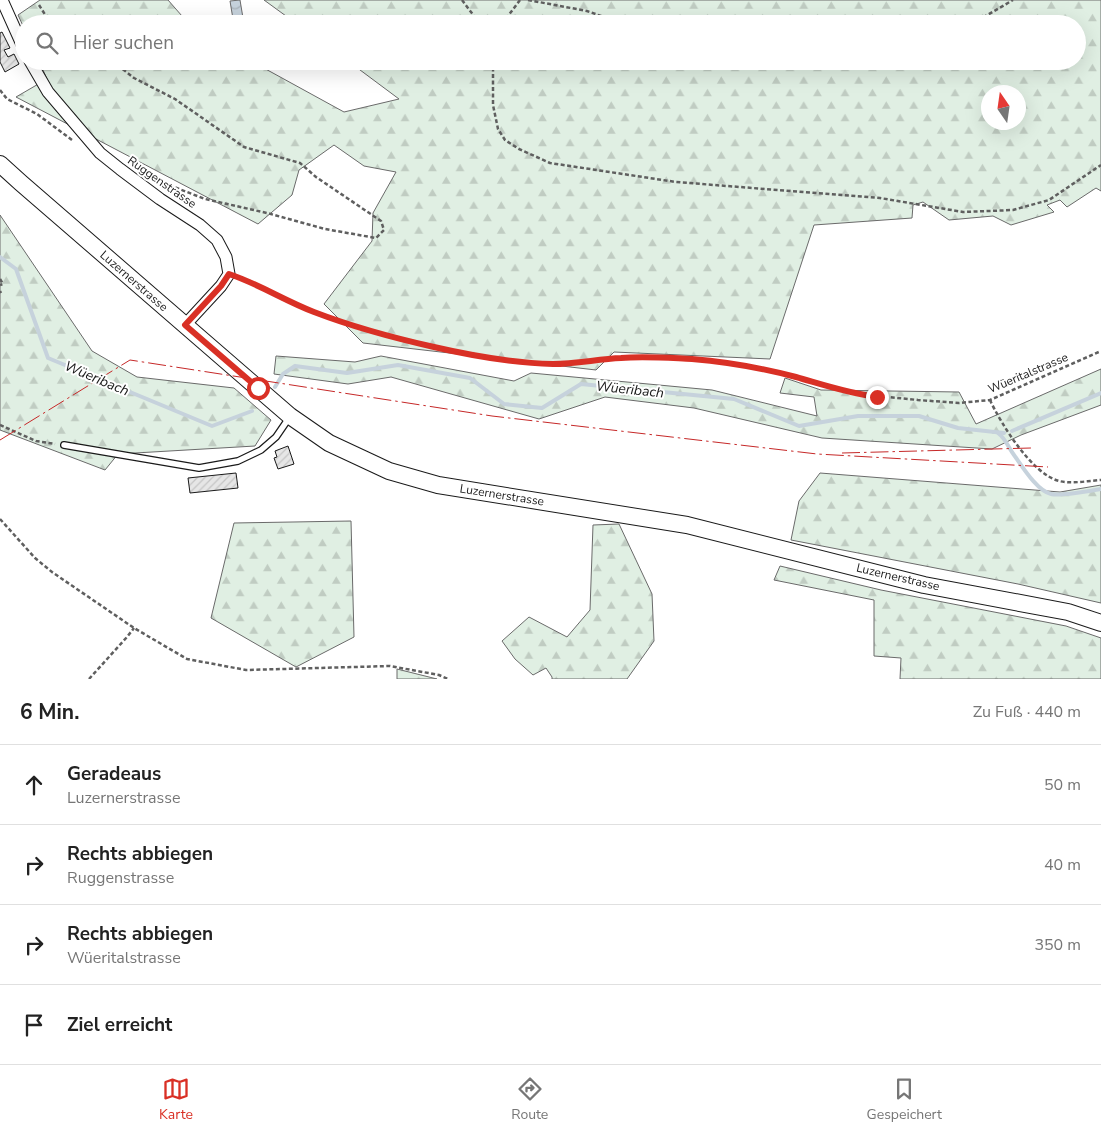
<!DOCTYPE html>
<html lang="de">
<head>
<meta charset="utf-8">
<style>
  :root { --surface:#fff; --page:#f2f2f2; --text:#222; --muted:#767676; --line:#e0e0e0; --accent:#d93025 }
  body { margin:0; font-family:"Nunito Sans",sans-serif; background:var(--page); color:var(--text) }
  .compass { position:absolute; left:981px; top:85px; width:45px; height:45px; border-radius:50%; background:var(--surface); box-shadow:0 5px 20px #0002; rotate:347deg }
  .stop { position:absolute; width:15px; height:15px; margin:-11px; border:4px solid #d93025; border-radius:50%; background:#fff }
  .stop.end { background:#d93025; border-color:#fff; box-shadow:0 1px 5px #0008 }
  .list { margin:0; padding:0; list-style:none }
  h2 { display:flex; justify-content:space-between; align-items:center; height:65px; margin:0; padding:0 20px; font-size:21px }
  h2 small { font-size:16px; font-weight:400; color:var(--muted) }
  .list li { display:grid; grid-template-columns:32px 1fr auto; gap:15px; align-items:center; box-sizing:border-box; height:80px; padding:0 20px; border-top:1px solid var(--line) }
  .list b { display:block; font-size:19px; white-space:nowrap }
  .list p { margin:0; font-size:16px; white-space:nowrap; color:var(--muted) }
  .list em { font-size:16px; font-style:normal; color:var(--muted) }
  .icon { flex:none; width:28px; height:28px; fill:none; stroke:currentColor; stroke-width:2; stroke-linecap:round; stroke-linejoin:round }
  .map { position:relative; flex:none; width:1101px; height:679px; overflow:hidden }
  .search { position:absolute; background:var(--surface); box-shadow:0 5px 20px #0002; left:15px; right:15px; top:15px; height:55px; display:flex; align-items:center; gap:12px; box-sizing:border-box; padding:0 18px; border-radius:28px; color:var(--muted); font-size:19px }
  .sheet { height:385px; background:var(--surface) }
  nav { display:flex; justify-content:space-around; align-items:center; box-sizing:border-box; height:70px; border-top:1px solid var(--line); background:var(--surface); font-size:14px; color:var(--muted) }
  nav a { display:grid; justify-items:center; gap:2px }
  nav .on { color:var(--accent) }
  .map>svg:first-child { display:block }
  .forest { fill:url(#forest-firs); stroke:#6a6a6a; fill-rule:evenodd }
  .water { fill:url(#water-waves); stroke:#6a6a6a }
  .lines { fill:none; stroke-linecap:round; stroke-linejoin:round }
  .stream { stroke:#c6d2dc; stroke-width:4 }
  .building { fill:url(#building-hatch); stroke:#1a1a1a }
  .service-casing { stroke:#1a1a1a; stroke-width:8 }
  .minor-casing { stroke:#1a1a1a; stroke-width:13 }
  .secondary-casing { stroke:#1a1a1a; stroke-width:18 }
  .path { stroke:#5f5f5f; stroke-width:2.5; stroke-dasharray:4 2.5; stroke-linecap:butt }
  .service { stroke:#fff; stroke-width:5.5 }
  .minor { stroke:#fff; stroke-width:11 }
  .secondary { stroke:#fff; stroke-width:16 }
  .power { stroke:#c62828; stroke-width:1; stroke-dasharray:18 4 2.5 4; stroke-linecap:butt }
  .route { stroke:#d93025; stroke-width:6 }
  .labels { text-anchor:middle; stroke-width:4; stroke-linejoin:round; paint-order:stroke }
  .street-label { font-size:12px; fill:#1a1a1a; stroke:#fff }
  .water-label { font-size:14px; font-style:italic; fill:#1a1a1a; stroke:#fff }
</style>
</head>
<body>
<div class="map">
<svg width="1101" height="679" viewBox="0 0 1101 679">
  <defs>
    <pattern id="forest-firs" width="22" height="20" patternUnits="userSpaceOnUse" patternTransform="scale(1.25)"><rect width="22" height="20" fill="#e0efe3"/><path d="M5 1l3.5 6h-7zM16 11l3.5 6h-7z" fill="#c0ccc2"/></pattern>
    <pattern id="water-waves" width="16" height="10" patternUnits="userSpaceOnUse" patternTransform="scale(1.25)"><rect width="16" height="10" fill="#c6d2dc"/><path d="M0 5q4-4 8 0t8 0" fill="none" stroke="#aab4bc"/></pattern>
    <pattern id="building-hatch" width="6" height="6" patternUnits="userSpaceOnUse" patternTransform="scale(1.25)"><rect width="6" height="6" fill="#e6e6e6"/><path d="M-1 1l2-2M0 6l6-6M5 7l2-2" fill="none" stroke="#c5c5c5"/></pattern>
  </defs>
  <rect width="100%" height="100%" fill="#fff"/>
  <g class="forest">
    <path d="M40 0H168L189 24H24V28L18 15Z"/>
    <path d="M264 0H1101V191L1096 188 1067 207 1060 200 1047 205 1054 212 1011 225 993 216 949 220 923 202 913 205 912 218 814 225 770 359 614 352 596 370 363 343 324 304 372 241 373 213 396 172 364 166 334 145 299 170 292 195 258 224 16 97 47 79 39 61H251L344 112 399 99 348 61H1077V24H297ZM988 92H1018V122H988Z"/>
    <path d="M0 215 92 351 137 377 234 388 271 420 255 446 118 454 105 470 0 430Z"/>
    <path d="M276 356 355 362 381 356 514 381 531 373 712 390 817 416 814 397 780 393 785 378 821 390 959 392 976 424 1101 369V405L1021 435 992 449 822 438 694 408 605 397 539 419 391 377 348 384 274 374Z"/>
    <path d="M820 473 1060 492 1101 485V603L1018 584 791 540 799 501Z"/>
    <path d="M351 521 354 637 296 667 211 618 234 523Z"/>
    <path d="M619 524 652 594 654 641 627 679H552V677L546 668 533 675 515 659 502 641 529 617 567 637 590 610 593 525Z"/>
    <path d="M780 566 881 590 1066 626 1101 638V679H900L901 658 874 656V600L774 580Z"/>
    <path d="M397 669 437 679H397Z"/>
  </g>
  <path class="water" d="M240 0 243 18 233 19 230 1Z"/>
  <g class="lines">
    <g class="stream">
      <path d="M0 257 16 269 48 358 212 426 252 411"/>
      <path d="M275 387 283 374 295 366 347 373 398 365 470 378 504 404 542 408 581 384 734 399 799 426 858 416H919L958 428 1004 433"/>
      <path d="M1012 431 1101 393"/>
      <path d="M998 433C1006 439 1008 447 1014 455 1022 466 1037 491 1051 494 1060 496 1091 491 1101 489"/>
    </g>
  </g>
  <g class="building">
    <path d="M2 32 10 48 4 50 8 57 14 54 19 64 5 72 0 62V33Z"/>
    <path d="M288 446 294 464 278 469 274 458 277 457 275 451Z"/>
    <path d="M236 473 238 488 190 493 188 478Z"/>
  </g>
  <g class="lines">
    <defs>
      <path id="service" d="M64 445 199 468 238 461 261 450 276 437 289 418"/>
      <g id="minor">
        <path d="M2 0 24 49"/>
        <path d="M30 61 48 92 100 153 120 169 160 199 200 225 217 240 226 257 229 274 221 286 185 325"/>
      </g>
      <path id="secondary" d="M0 164 21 183 290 416 329 443 389 471 438 485 687 525 924 585 1068 612 1101 623"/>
    </defs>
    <use href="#service" class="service-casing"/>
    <use href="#minor" class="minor-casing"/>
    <use href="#secondary" class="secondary-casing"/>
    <g class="path">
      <path d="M462 0 480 24"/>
      <path d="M528 0 587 11 624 24"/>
      <path d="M39 5 51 24"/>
      <path d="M502 24 520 0"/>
      <path d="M972 24 1013 0"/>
      <path d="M86 61 115 63 134 78 175 99 244 147 300 163 316 177 381 221 384 230 376 238 325 229 267 213 205 199 156 180"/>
      <path d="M493 61V105L498 129 505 140 519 149 550 163 676 182 880 198 963 212 1013 210 1049 200 1101 165"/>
      <path d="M0 90 7 99 37 114 72 140"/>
      <path d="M240 278 250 281 282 299 314 312 349 324 385 335 474 355 513 362 554 364 620 358 646 357 715 361 769 370 857 394 918 400 959 403 990 400 1101 351"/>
      <path d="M0 279 3 284 0 285"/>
      <path d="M0 291 1 293"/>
      <path d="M990 400C1001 424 1032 474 1059 481 1072 484 1087 481 1101 480"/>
      <path d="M0 425 36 441 55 444"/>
      <path d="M0 519 35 558 52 572 134 628 187 659 246 670 390 666 439 675 448 679"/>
      <path d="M89 679 127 637 134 628"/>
    </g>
    <use href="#service" class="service"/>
    <use href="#minor" class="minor"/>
    <use href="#secondary" class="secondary"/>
    <g class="power">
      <path d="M0 440 130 360 492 416 817 454 1048 467"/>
      <path d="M842 453 1031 448"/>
    </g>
  </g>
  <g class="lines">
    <path class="route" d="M258 388 185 325 221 286 229 274C259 284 285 301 314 312 353 327 394 338 434 347 473 356 513 363 553 364 576 364 598 359 621 358 645 356 669 358 692 359 728 362 762 368 796 377 824 385 847 393 877 397"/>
  </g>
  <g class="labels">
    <g class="street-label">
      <text transform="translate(162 182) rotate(35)" y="4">Ruggenstrasse</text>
      <text transform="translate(134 281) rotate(41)" y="4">Luzernerstrasse</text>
      <text transform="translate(1028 373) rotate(-23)" y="4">Wüeritalstrasse</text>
      <text transform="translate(502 495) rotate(9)" y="4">Luzernerstrasse</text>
      <text transform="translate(898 577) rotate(13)" y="4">Luzernerstrasse</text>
    </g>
    <g class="water-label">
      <text transform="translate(97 378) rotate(23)" y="5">Wüeribach</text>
      <text transform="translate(630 389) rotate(6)" y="5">Wüeribach</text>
    </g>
  </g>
</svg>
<svg class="compass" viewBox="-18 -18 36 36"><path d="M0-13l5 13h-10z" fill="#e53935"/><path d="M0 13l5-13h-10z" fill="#767676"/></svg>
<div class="stop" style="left:258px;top:388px"></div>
<div class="stop end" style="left:877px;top:397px"></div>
<div class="search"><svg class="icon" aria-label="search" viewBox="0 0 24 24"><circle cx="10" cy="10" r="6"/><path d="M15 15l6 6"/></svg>Hier suchen</div>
</div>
<section class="sheet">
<h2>6 Min.<small>Zu Fuß · 440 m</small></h2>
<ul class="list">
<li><svg class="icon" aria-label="ahead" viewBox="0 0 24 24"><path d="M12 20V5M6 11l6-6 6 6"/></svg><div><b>Geradeaus</b><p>Luzernerstrasse</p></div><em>50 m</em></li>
<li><svg class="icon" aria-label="right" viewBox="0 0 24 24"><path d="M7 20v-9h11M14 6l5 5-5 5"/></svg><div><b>Rechts abbiegen</b><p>Ruggenstrasse</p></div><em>40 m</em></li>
<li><svg class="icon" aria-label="right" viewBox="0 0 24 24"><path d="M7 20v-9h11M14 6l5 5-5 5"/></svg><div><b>Rechts abbiegen</b><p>Wüeritalstrasse</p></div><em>350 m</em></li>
<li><svg class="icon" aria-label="arrive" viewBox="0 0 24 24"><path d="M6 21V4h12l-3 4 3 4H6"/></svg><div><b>Ziel erreicht</b></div></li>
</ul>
</section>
<nav>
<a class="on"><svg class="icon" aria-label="map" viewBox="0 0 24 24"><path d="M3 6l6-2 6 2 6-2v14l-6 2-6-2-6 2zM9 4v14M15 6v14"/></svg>Karte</a>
<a><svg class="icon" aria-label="directions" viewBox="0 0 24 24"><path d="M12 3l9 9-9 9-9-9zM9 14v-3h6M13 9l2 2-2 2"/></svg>Route</a>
<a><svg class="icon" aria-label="saved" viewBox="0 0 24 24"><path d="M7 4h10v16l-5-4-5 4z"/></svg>Gespeichert</a>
</nav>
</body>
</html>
